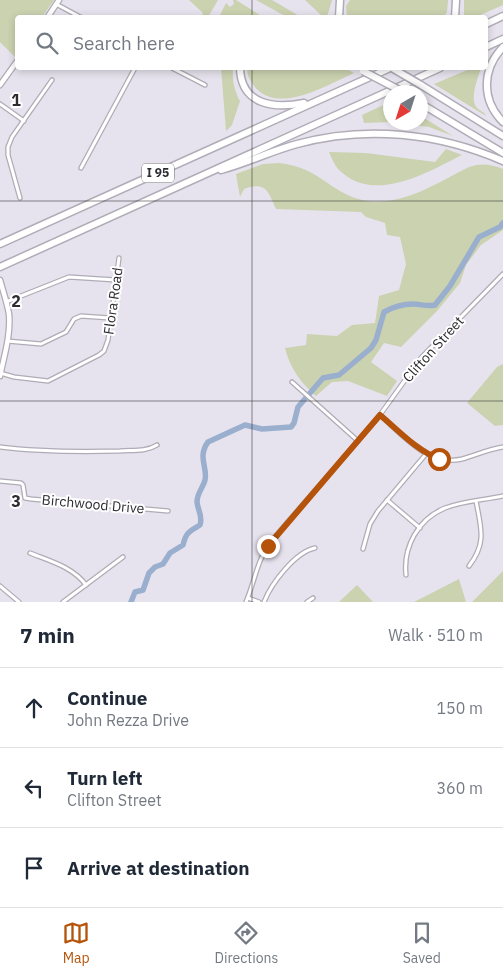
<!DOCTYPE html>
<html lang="en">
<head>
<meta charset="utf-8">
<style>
  :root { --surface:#fff; --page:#f6f6f7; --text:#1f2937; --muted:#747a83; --line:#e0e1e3; --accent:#b45309 }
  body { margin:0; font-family:"IBM Plex Sans",sans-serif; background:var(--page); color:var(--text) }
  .compass { position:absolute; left:383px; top:85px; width:45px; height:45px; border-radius:50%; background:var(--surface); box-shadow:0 2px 8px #0003; rotate:219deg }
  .stop { position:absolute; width:15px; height:15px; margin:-11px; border:4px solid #b45309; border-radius:50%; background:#fff }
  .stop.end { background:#b45309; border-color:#fff; box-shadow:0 1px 5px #0008 }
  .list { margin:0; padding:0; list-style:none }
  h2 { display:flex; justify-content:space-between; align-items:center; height:65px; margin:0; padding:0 20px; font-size:21px }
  h2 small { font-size:16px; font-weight:400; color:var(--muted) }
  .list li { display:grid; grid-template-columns:32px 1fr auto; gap:15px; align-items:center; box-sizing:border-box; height:80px; padding:0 20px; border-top:1px solid var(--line) }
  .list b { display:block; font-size:19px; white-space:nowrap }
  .list p { margin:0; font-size:16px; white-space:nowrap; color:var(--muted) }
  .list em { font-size:16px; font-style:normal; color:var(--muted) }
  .icon { flex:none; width:28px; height:28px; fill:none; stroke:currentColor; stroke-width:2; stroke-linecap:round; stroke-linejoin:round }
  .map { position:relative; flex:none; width:503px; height:602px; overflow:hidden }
  .search { position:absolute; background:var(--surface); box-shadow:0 2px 8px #0003; left:15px; right:15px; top:15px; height:55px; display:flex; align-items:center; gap:12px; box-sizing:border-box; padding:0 18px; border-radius:5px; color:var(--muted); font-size:19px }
  .sheet { height:305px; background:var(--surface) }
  nav { display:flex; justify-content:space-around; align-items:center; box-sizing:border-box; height:70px; border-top:1px solid var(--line); background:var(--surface); font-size:14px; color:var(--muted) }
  nav a { display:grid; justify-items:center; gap:2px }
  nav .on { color:var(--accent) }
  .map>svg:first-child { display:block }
  .green { fill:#cbd2b0 }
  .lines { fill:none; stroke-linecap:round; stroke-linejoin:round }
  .river { stroke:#9aafce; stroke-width:5.5 }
  .minor-casing { stroke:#afacb6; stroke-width:5.5 }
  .secondary-casing { stroke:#afacb6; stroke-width:7 }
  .motorway-casing { stroke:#afacb6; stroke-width:9 }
  .minor { stroke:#fff; stroke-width:3 }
  .secondary { stroke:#fff; stroke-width:4.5 }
  .motorway { stroke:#fff; stroke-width:6 }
  .motorway-bridge-casing { stroke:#afacb6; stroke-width:9; stroke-linecap:butt }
  .motorway-bridge { stroke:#fff; stroke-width:6 }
  .route { stroke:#b45309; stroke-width:6 }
  .grid { fill:none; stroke:#2d2c30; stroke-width:1; stroke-opacity:0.55 }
  .labels { text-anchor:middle; stroke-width:4; stroke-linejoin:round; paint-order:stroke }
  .shield { fill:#fff; stroke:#6c6b6e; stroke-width:1 }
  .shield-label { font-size:12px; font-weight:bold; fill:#2d2c30 }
  .street-label { font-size:14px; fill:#2d2c30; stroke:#fff }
  .grid-label { font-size:16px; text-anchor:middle; font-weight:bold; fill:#2d2c30; stroke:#fff; stroke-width:4; stroke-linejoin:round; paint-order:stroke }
</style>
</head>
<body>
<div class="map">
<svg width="503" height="602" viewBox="0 0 503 602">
  <rect width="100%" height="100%" fill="#e7e3ee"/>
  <g class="green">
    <path d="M0 0H54L42 17 18 18 17 53 15 57 0 42Z"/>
    <path d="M189 0H218L208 17 201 18 203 13Z"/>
    <path d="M233 0H236L263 17H219L226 3 230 7 234 4Z"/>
    <path d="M256 0H272L301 17H287Z"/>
    <path d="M305 0H332L327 17H323Z"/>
    <path d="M350 0H448V1L447 12 444 17H347L346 6Z"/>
    <path d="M464 0H503V5L476 17H464Z"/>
    <path d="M221 68H233C232 79 234 90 240 101L232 125 226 131Z"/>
    <path d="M247 68H345L354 73C329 84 284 112 259 91 252 85 247 77 247 68Z"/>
    <path d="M472 68H481C478 78 469 99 477 108 481 112 484 111 486 116L434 84Z"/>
    <path d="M390 102V122L364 123 362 115Z"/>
    <path d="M421 116 453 136 429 127 391 122H420Z"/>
    <path d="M446 149 462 155C426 173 373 205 338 169 334 164 331 157 329 152L366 153 435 162Z"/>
    <path d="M279 163C309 167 316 176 340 191 385 218 429 187 469 167 481 163 491 164 503 169V230L481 245 466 265 460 283 437 311 401 347 384 343 371 362 397 381 387 396 348 381 332 382 316 396C300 382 290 368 285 348L306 345 307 334 337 336 352 325 375 323 379 296 399 290 406 264 400 237 387 235 385 223 366 217 361 212 276 209C268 191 266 181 244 189L240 197 236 174 263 164Z"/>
    <path d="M503 364V425L495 426 467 403 497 367Z"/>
    <path d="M503 571V602H472Z"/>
    <path d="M459 579 466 602H414Z"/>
    <path d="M357 585 373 602H339Z"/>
  </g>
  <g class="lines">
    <path class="river" d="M131 602 135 592 143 590 149 573 155 567 163 564 170 553 183 545C186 532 190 531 200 525 203 516 198 511 197 502 197 493 203 488 205 480 208 468 197 457 208 442L245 425 262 429 291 427 294 423 298 407 323 378 339 375 371 348 376 340 384 312C393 307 403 304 413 304 421 304 427 307 435 305L450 286 479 237 500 227 503 223"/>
    <defs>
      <g id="minor">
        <path d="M56 4 82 18"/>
        <path d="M172 68 205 85"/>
        <path d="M0 104 24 121"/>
        <path d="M81 168 135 68"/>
        <path d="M20 198 8 155V147L12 137 52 80"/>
        <path d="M6 302 69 277 116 280"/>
        <path d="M7 341 41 344 66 332 74 319 81 316 110 318"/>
        <path d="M0 373 14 377 48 381 99 355 104 351 108 340 119 258"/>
        <path d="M292 382 358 441"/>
        <path d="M380 415C403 435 428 467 462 459 476 455 489 449 503 447"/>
        <path d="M0 447C40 452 79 452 120 451 132 450 146 452 157 445"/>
        <path d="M0 481 21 483 23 485 25 498 31 499 168 511"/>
        <path d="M387 500 420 528"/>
        <path d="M363 549 370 524 378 511 426 454"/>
        <path d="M30 553C50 561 73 567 86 585"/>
        <path d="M469 566C487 543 481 528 476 501"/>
        <path d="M406 575C403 547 418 519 445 508 463 501 484 500 503 496"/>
        <path d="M0 586 19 602"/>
        <path d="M248 598 259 602"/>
        <path d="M63 602 123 557"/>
        <path d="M246 602C255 581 257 559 272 540L377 419 421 358 503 274"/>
        <path d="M264 602C271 584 295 552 315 548"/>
        <path d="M307 602 313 598"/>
      </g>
      <g id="secondary">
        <path d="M47 18 59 0"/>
        <path d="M0 85 18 60"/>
        <path d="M0 280C3 291 7 302 9 314 11 335 4 356 0 376"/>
      </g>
      <g id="motorway">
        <path d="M339 18 340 0"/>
        <path d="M455 18 456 0"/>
        <path d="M486 24 503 16"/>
        <path d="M486 47 503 39"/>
        <path d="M503 47C482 69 481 100 503 122"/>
        <path d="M240 68C241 105 274 109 304 103"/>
        <path d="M421 85 503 136"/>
        <path d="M420 103 503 153"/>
        <path d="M221 170C247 163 271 151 297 144 366 125 438 133 503 161"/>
        <path d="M0 244 390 68"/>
        <path d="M0 267 440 68"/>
      </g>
    </defs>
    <use href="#minor" class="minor-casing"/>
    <use href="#secondary" class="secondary-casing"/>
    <use href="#motorway" class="motorway-casing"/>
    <use href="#minor" class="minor"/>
    <use href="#secondary" class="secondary"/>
    <use href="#motorway" class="motorway"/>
    <defs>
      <g id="motorway-bridge">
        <path d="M392 68 421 85"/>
        <path d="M363 71 403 92"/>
      </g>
    </defs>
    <use href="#motorway-bridge" class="motorway-bridge-casing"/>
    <use href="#motorway-bridge" class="motorway-bridge"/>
  </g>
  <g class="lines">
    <path class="route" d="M268 546 380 415C398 430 416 450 439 459"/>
  </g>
  <path class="grid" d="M252 0V18M252 68V602M0 201H503M0 401H503"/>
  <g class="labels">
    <rect class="shield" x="142" y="163.5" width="32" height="19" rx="4"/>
    <g class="shield-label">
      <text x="158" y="177">I 95</text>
    </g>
    <g class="street-label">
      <text transform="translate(113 301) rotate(-82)" y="5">Flora Road</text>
      <text transform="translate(433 349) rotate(-48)" y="5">Clifton Street</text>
      <text transform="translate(93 504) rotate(5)" y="5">Birchwood Drive</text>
    </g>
  </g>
  <g class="grid-label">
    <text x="16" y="106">1</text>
    <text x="16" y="307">2</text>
    <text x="16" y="507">3</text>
  </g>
</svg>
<svg class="compass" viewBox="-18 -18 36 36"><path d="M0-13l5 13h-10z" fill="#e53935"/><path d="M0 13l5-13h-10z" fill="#747a83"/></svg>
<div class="stop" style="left:439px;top:459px"></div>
<div class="stop end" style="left:268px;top:546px"></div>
<div class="search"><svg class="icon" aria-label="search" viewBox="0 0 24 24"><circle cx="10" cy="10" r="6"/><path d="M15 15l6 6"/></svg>Search here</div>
</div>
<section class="sheet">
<h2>7 min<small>Walk · 510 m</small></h2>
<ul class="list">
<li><svg class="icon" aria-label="ahead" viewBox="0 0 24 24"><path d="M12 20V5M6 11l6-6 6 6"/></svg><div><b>Continue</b><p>John Rezza Drive</p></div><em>150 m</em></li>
<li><svg class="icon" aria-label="left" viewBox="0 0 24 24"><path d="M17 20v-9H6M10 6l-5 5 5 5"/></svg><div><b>Turn left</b><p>Clifton Street</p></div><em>360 m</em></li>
<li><svg class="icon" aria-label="arrive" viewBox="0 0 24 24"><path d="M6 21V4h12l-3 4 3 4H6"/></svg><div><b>Arrive at destination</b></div></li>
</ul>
</section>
<nav>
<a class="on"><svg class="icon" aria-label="map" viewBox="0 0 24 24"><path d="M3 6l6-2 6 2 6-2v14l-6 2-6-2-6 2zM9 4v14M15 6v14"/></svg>Map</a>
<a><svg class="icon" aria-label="directions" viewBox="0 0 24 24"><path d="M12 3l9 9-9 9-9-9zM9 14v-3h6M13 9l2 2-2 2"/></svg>Directions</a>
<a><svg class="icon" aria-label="saved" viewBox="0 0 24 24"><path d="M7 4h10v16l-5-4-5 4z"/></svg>Saved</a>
</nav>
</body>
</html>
